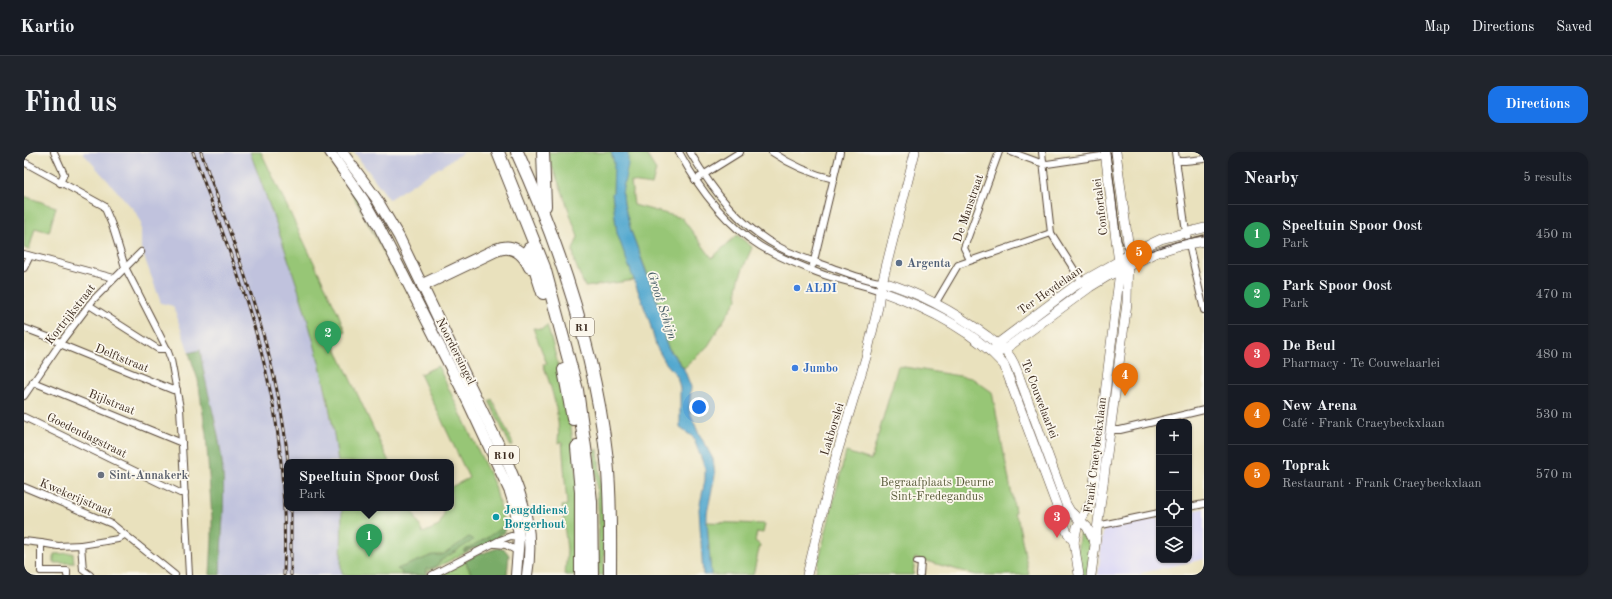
<!DOCTYPE html>
<html lang="en">
<head>
<meta charset="utf-8">
<style>
  :root { --surface:#171b24; --page:#20242c; --text:#f1f3f6; --muted:#9ea1a6; --line:#363941; --accent:#1a73e8 }
  body { margin:0; font-family:"Old Standard TT",serif; background:var(--page); color:var(--text) }
  .controls { position:absolute; right:12px; bottom:12px; display:grid; overflow:hidden; border-radius:8px; box-shadow:0 1px 3px #0004 }
  .controls button { width:36px; height:36px; display:grid; place-items:center; padding:0; border:0; border-bottom:1px solid var(--line); background:var(--surface); color:var(--text); font:20px sans-serif }
  .you { position:absolute; left:675px; top:255px; width:14px; height:14px; margin:-10px; border:3px solid #fff; border-radius:50%; background:#1a73e8; box-shadow:0 0 0 6px #1a73e833 }
  .badge { display:grid; place-items:center; width:26px; height:26px; border-radius:50%; background:var(--accent); color:#fff; font-size:13px; font-weight:700 }
  .pin { position:absolute; translate:-50% -33px; filter:drop-shadow(0 1px 2px #0008) }
  .pin::after { content:''; position:absolute; top:21px; width:14px; height:12px; background:inherit; clip-path:polygon(0 0,100% 0,50% 100%) }
  .popup { position:absolute; left:260px; top:307px; width:170px; height:52px; box-sizing:border-box; display:grid; place-content:center; border-radius:8px; background:var(--surface); filter:drop-shadow(0 1px 3px #0005); font-size:13px; white-space:nowrap; color:var(--muted) }
  .popup b { font-size:15px; color:var(--text) }
  .popup::after { content:''; position:absolute; left:50%; top:100%; margin-left:-8px; border:8px solid transparent; border-top-color:var(--surface) }
  .list { margin:0; padding:0; list-style:none }
  h2 { display:flex; justify-content:space-between; align-items:center; height:52px; margin:0; padding:0 16px; font-size:17px }
  h2 small { font-size:13px; font-weight:400; color:var(--muted) }
  .list li { display:grid; grid-template-columns:26px 1fr auto; gap:12px; align-items:center; box-sizing:border-box; height:60px; padding:0 16px; border-top:1px solid var(--line) }
  .list b { display:block; font-size:15px; white-space:nowrap }
  .list p { margin:0; font-size:13px; white-space:nowrap; color:var(--muted) }
  .list em { font-size:13px; font-style:normal; color:var(--muted) }
  .icon { flex:none; width:22px; height:22px; fill:none; stroke:currentColor; stroke-width:2; stroke-linecap:round; stroke-linejoin:round }
  .map { position:relative; flex:none; width:1180px; height:423px; overflow:hidden; border-radius:12px }
  header { display:flex; align-items:center; gap:24px; box-sizing:border-box; height:56px; padding:0 20px; background:var(--surface); border-bottom:1px solid var(--line) }
  header strong { font-size:19px }
  nav { display:flex; gap:22px; margin-inline-start:auto; font-size:14px }
  .intro { display:flex; align-items:center; justify-content:space-between; box-sizing:border-box; height:96px; padding:0 24px }
  h1 { margin:0; font-size:28px }
  .button { padding:10px 18px; border-radius:12px; background:var(--accent); color:#fff; font-size:14px; font-weight:700 }
  main { display:flex; gap:24px; padding:0 24px }
  aside { flex:1; background:var(--surface); border-radius:12px; box-shadow:0 1px 3px #0004 }
  .map>svg:first-child { display:block }
  .built { fill:#d9d6f7 }
  .industrial { fill:#c0c2dd }
  .green { fill:#97c676; stroke:#69784a }
  .forest { fill:#79ab67; stroke:#5a6a42 }
  .water { fill:#53a8cf; stroke:#476976 }
  .lines { fill:none; stroke-linecap:round; stroke-linejoin:round }
  .street-casing { stroke:#554536; stroke-width:8 }
  .secondary-casing { stroke:#554536; stroke-width:10 }
  .primary-casing { stroke:#554536; stroke-width:12 }
  .highway-casing { stroke:#554536; stroke-width:14 }
  .street { stroke:#fff; stroke-width:6 }
  .secondary { stroke:#fff; stroke-width:9 }
  .primary { stroke:#fff; stroke-width:10 }
  .highway { stroke:#fff; stroke-width:12 }
  .tram { stroke:#3b2a1e; stroke-width:1 }
  .rail-casing { stroke:#3b2a1e; stroke-width:3 }
  .rail { stroke:#fbf7ec; stroke-width:1.5; stroke-dasharray:4.5; stroke-linecap:butt }
  .service-dot { fill:#5c6f8a; stroke:#fbf7ec; stroke-width:1.5 }
  .shop-dot { fill:#3f7fe0; stroke:#fbf7ec; stroke-width:1.5 }
  .worship-dot { fill:#6b7280; stroke:#fbf7ec; stroke-width:1.5 }
  .culture-dot { fill:#0f9aa8; stroke:#fbf7ec; stroke-width:1.5 }
  .labels { text-anchor:middle; stroke-width:3.5; stroke-linejoin:round; paint-order:stroke }
  .shield { fill:#fbf7ec; stroke:#75685c; stroke-width:1 }
  .shield-label { font-size:11px; font-weight:bold; fill:#3b2a1e }
  .street-label { font-size:12px; fill:#3b2a1e; stroke:#fbf7ec }
  .service-label { font-size:12px; font-weight:bold; fill:#4e5e75; stroke:#fbf7ec; text-anchor:start }
  .shop-label { font-size:12px; font-weight:bold; fill:#366cbe; stroke:#fbf7ec; text-anchor:start }
  .worship-label { font-size:12px; font-weight:bold; fill:#5b616d; stroke:#fbf7ec; text-anchor:start }
  .park-label { font-size:12px; fill:#575938; stroke:#fbf7ec }
  .culture-label { font-size:12px; font-weight:bold; fill:#0d838f; stroke:#fbf7ec; text-anchor:start }
  .water-label { font-size:13px; font-style:italic; fill:#455c65; stroke:#fbf7ec }
</style>
</head>
<body>
<header>
<strong>Kartio</strong>
<nav><a>Map</a><a>Directions</a><a>Saved</a></nav>
</header>
<div class="intro"><h1>Find us</h1><a class="button">Directions</a></div>
<main>
<div class="map">
<svg width="1180" height="423" viewBox="0 0 1180 423">
  <rect width="100%" height="100%" fill="#fbf7ec"/>
  <filter id="ink" filterUnits="userSpaceOnUse"><feTurbulence type="fractalNoise" baseFrequency=".025" numOctaves="2"/><feDisplacementMap in="SourceGraphic" scale="8" xChannelSelector="R" yChannelSelector="G"/><feConvolveMatrix kernelMatrix="1 2 1 2 8 2 1 2 1" color-interpolation-filters="sRGB"/></filter>
  <filter id="wash" filterUnits="userSpaceOnUse"><feTurbulence type="fractalNoise" baseFrequency=".012" numOctaves="4" result="noise"/><feDisplacementMap in="SourceGraphic" scale="16" xChannelSelector="R" yChannelSelector="G"/><feGaussianBlur stdDeviation="0.9" result="paint"/><feColorMatrix in="noise" values="0 0 0 0 0 0 0 0 0 0 0 0 0 0 0 0 0 1.4 0 .05"/><feComposite in="paint" operator="in"/></filter>
  <g filter="url(#wash)">
    <rect width="100%" height="100%" fill="#e9e1bd"/>
    <path class="built" d="M1180 356V407L1117 421V423H1074L1079 379 1083 377 1135 366V408H1165V360Z"/>
    <g class="industrial">
      <path d="M58 0H226L268 115 291 189 310 282 314 310H263V356H318L317 417 319 423H196L200 337 198 310 192 272 180 227 176 199 165 201 149 154 137 151 117 96V69L110 58Z"/>
      <path d="M330 0H440L365 47Z"/>
    </g>
    <g class="green">
      <path d="M226 0H237L314 161 321 179 309 190 365 310H314C301 203 263 101 226 0Z"/>
      <path d="M522 0H587L591 11 589 42H588L593 81 611 128 561 135 551 111 549 98 554 85 538 39Z"/>
      <path d="M604 0H621L632 18 628 33 607 30 610 53 658 66 688 106 713 83 728 95C724 107 709 133 714 145L684 194 660 216 644 195 640 186V169L634 149 607 79 600 52 599 42 598 41Z"/>
      <path d="M327 35 332 43 336 55 373 125 325 36Z"/>
      <path d="M0 44 32 55 25 80 11 76 5 98 0 96Z"/>
      <path d="M523 173C538 222 549 274 553 325 555 357 553 391 553 423H541L543 398 538 354 543 353 538 289 534 291C537 265 528 237 519 212H523L509 176 518 177Z"/>
      <path d="M414 214 471 334 480 371 481 381 397 423H319L317 417 318 356H387L399 381 415 374 420 361 418 356H427V335L445 326 396 222Z"/>
      <path d="M874 214 948 226 968 240 991 359 990 362 994 368 1005 423H952L891 406 889 423H791L822 300 847 308Z"/>
      <path d="M468 247 489 292 487 295 465 249Z"/>
      <path d="M574 297 580 367V423H574L575 367 570 299Z"/>
      <path d="M683 370 741 372 739 381 733 380 731 389 736 393 729 423H687Z"/>
      <path d="M1058 376C1070 389 1065 408 1064 423H1058L1053 400 1056 377Z"/>
      <path d="M49 401 50 411H30V402Z"/>
      <path d="M441 409 448 423H414Z"/>
    </g>
    <g class="forest">
      <path d="M176 198C181 236 194 272 198 310 202 345 197 387 196 423H186L188 387V366L182 282 174 228 165 201Z"/>
      <path d="M477 376 481 378 479 380 475 381 474 386 455 396H449L440 400 439 399 461 387Z"/>
      <path d="M445 385 449 387 448 389 416 409 411 415 402 417 403 422 412 423H377L378 420 373 417 409 403H419Z"/>
      <path d="M474 396 481 398 485 403 483 423H448L441 409 458 400 459 401Z"/>
    </g>
    <path class="water" d="M587 0H604V13L598 41 599 42 600 52 607 79 639 165 640 186 644 196 660 217 667 235 665 258 674 280 689 307 691 323 683 361V370L687 423H679L675 357 681 328V316L669 285 656 276V236L653 224 641 210 632 194 625 168 604 112 593 81 588 41H589L590 11Z"/>
  </g>
  <g filter="url(#ink)">
    <g class="lines">
      <defs>
        <g id="street">
          <path d="M30 0 40 22 36 31"/>
          <path d="M655 0C675 37 700 71 736 94 754 105 775 113 795 121 814 129 837 131 856 139"/>
          <path d="M666 0C689 39 716 75 757 96 774 105 792 110 809 116 824 121 842 129 859 130"/>
          <path d="M748 0C767 13 787 22 810 27"/>
          <path d="M987 0 1014 10 1023 12 1084 3"/>
          <path d="M1018 0 1027 81 1058 130"/>
          <path d="M1151 0 1162 80 1180 158"/>
          <path d="M1152 9H1161L1180 7"/>
          <path d="M0 10 80 54 88 73 101 115 143 197 147 208 156 256 165 423"/>
          <path d="M671 28 716 0"/>
          <path d="M0 102 90 126"/>
          <path d="M946 108 940 96 975 0"/>
          <path d="M789 113 816 0"/>
          <path d="M0 116 6 104"/>
          <path d="M911 152 934 113 1027 81"/>
          <path d="M65 153 134 197H143"/>
          <path d="M0 176 37 190"/>
          <path d="M36 192 149 238H153"/>
          <path d="M9 230 158 291"/>
          <path d="M0 244 37 190 69 148 117 100"/>
          <path d="M0 265 156 341H161"/>
          <path d="M1086 278H1096L1180 258"/>
          <path d="M0 335 88 372 151 423"/>
          <path d="M1165 355 1180 352"/>
          <path d="M1073 374 1135 361"/>
          <path d="M0 389 17 391"/>
          <path d="M471 392 482 393 495 400"/>
          <path d="M57 393 94 387 100 383"/>
          <path d="M893 410H897L896 423"/>
          <path d="M17 419V391L34 394 57 393 59 418 66 423"/>
          <path d="M17 419H43V423"/>
          <path d="M408 423 476 388 487 384 495 385"/>
        </g>
        <g id="secondary">
          <path d="M859 130C896 141 932 161 963 184 970 190 978 195 984 202 990 209 993 218 996 227L1042 352 1046 359 1063 375 1071 391"/>
          <path d="M856 139C901 155 948 177 980 213L1035 360 1043 380 1050 390"/>
          <path d="M971 196 973 192 1049 135 1114 98 1137 87 1180 76"/>
          <path d="M975 200 980 198 1066 135 1084 124 1131 101 1153 94 1180 89"/>
          <path d="M783 423 811 308 843 202 854 155 856 139 891 0"/>
          <path d="M1055 423 1050 390 1053 375 1068 348 1096 119 1081 0"/>
          <path d="M1067 423 1103 151 1104 90 1092 0"/>
        </g>
        <g id="primary">
          <path d="M306 0 339 47 355 75 443 248 486 340 491 356 495 385 492 423"/>
          <path d="M318 0 352 46 375 85 485 314C501 351 510 382 503 423"/>
        </g>
        <g id="highway">
          <path d="M474 0 520 115 553 238 563 310 567 350 568 423"/>
          <path d="M493 0C538 99 571 200 583 308 587 346 586 384 586 423"/>
          <path d="M519 0 521 54"/>
          <path d="M505 97 519 141"/>
          <path d="M399 133 472 98C488 91 499 100 506 115"/>
          <path d="M540 218 549 267"/>
          <path d="M553 295 557 340V423"/>
        </g>
      </defs>
      <use href="#street" class="street-casing"/>
      <use href="#secondary" class="secondary-casing"/>
      <use href="#primary" class="primary-casing"/>
      <use href="#highway" class="highway-casing"/>
      <use href="#street" class="street"/>
      <use href="#secondary" class="secondary"/>
      <use href="#primary" class="primary"/>
      <use href="#highway" class="highway"/>
      <path class="tram" d="M1086 0 1097 88 1102 98 1108 102 1115 103 1152 90 1180 83"/>
      <defs>
        <g id="rail">
          <path d="M169 0C197 77 228 153 245 233 259 295 262 360 260 423"/>
          <path d="M177 0C213 101 254 202 264 310"/>
          <path d="M267 356V423"/>
        </g>
      </defs>
      <use href="#rail" class="rail-casing"/>
      <use href="#rail" class="rail"/>
    </g>
  </g>
  <circle class="service-dot" cx="875" cy="111" r="4"/>
  <g class="shop-dot">
    <circle cx="773" cy="136" r="4"/>
    <circle cx="771" cy="216" r="4"/>
  </g>
  <circle class="worship-dot" cx="77" cy="323" r="4"/>
  <circle class="culture-dot" cx="472" cy="365" r="4"/>
  <g class="labels">
    <g class="shield">
      <rect x="546" y="166" width="24" height="18" rx="3"/>
      <rect x="465" y="294" width="30" height="18" rx="3"/>
    </g>
    <g class="shield-label">
      <text x="558" y="179">R1</text>
      <text x="480" y="307">R10</text>
    </g>
    <g class="street-label">
      <text transform="translate(1076 55) rotate(-97)" y="4">Confortalei</text>
      <text transform="translate(944 56) rotate(-71)" y="4">De Manstraat</text>
      <text transform="translate(1026 138) rotate(-35)" y="4">Ter Heydelaan</text>
      <text transform="translate(46 162) rotate(-52)" y="4">Kortrijkstraat</text>
      <text transform="translate(432 199) rotate(63)" y="4">Noordersingel</text>
      <text transform="translate(98 206) rotate(22)" y="4">Delftstraat</text>
      <text transform="translate(1016 247) rotate(69)" y="4">Te Couwelaarlei</text>
      <text transform="translate(88 250) rotate(22)" y="4">Bijlstraat</text>
      <text transform="translate(808 277) rotate(-73)" y="4">Lakborslei</text>
      <text transform="translate(63 283) rotate(26)" y="4">Goedendagstraat</text>
      <text transform="translate(1071 303) rotate(-83)" y="4">Frank Craeybeckxlaan</text>
      <text transform="translate(52 345) rotate(23)" y="4">Kwekerijstraat</text>
    </g>
    <g class="service-label">
      <text x="883" y="115">Argenta</text>
    </g>
    <g class="shop-label">
      <text x="781" y="140">ALDI</text>
      <text x="779" y="220">Jumbo</text>
    </g>
    <g class="worship-label">
      <text x="85" y="327">Sint-Annakerk</text>
    </g>
    <g class="park-label">
      <text x="913" y="334">Begraafplaats Deurne<tspan x="913" dy="14">Sint-Fredegandus</tspan></text>
    </g>
    <g class="culture-label">
      <text x="480" y="362">Jeugddienst<tspan x="480" dy="14">Borgerhout</tspan></text>
    </g>
    <g class="water-label">
      <text transform="translate(639 153) rotate(72)" y="5">Groot Schijn</text>
    </g>
  </g>
</svg>
<div class="controls">
<button>+</button>
<button>−</button>
<button><svg class="icon" aria-label="locate" viewBox="0 0 24 24"><circle cx="12" cy="12" r="6"/><path d="M12 2v4M12 18v4M2 12h4M18 12h4"/></svg></button>
<button><svg class="icon" aria-label="layers" viewBox="0 0 24 24"><path d="M12 4l9 5-9 5-9-5zM3 14l9 5 9-5"/></svg></button>
</div>
<div class="you"></div>
<div class="pin badge" style="left:345px;top:405px;background:#2e9e5b">1</div>
<div class="popup"><b>Speeltuin Spoor Oost</b>Park</div>
<div class="pin badge" style="left:304px;top:202px;background:#2e9e5b">2</div>
<div class="pin badge" style="left:1033px;top:386px;background:#e0444e">3</div>
<div class="pin badge" style="left:1101px;top:244px;background:#e8710a">4</div>
<div class="pin badge" style="left:1115px;top:121px;background:#e8710a">5</div>
</div>
<aside>
<h2>Nearby<small>5 results</small></h2>
<ul class="list">
<li><span class="badge" style="background:#2e9e5b">1</span><div><b>Speeltuin Spoor Oost</b><p>Park</p></div><em>450 m</em></li>
<li><span class="badge" style="background:#2e9e5b">2</span><div><b>Park Spoor Oost</b><p>Park</p></div><em>470 m</em></li>
<li><span class="badge" style="background:#e0444e">3</span><div><b>De Beul</b><p>Pharmacy · Te Couwelaarlei</p></div><em>480 m</em></li>
<li><span class="badge" style="background:#e8710a">4</span><div><b>New Arena</b><p>Café · Frank Craeybeckxlaan</p></div><em>530 m</em></li>
<li><span class="badge" style="background:#e8710a">5</span><div><b>Toprak</b><p>Restaurant · Frank Craeybeckxlaan</p></div><em>570 m</em></li>
</ul>
</aside>
</main>
</body>
</html>
